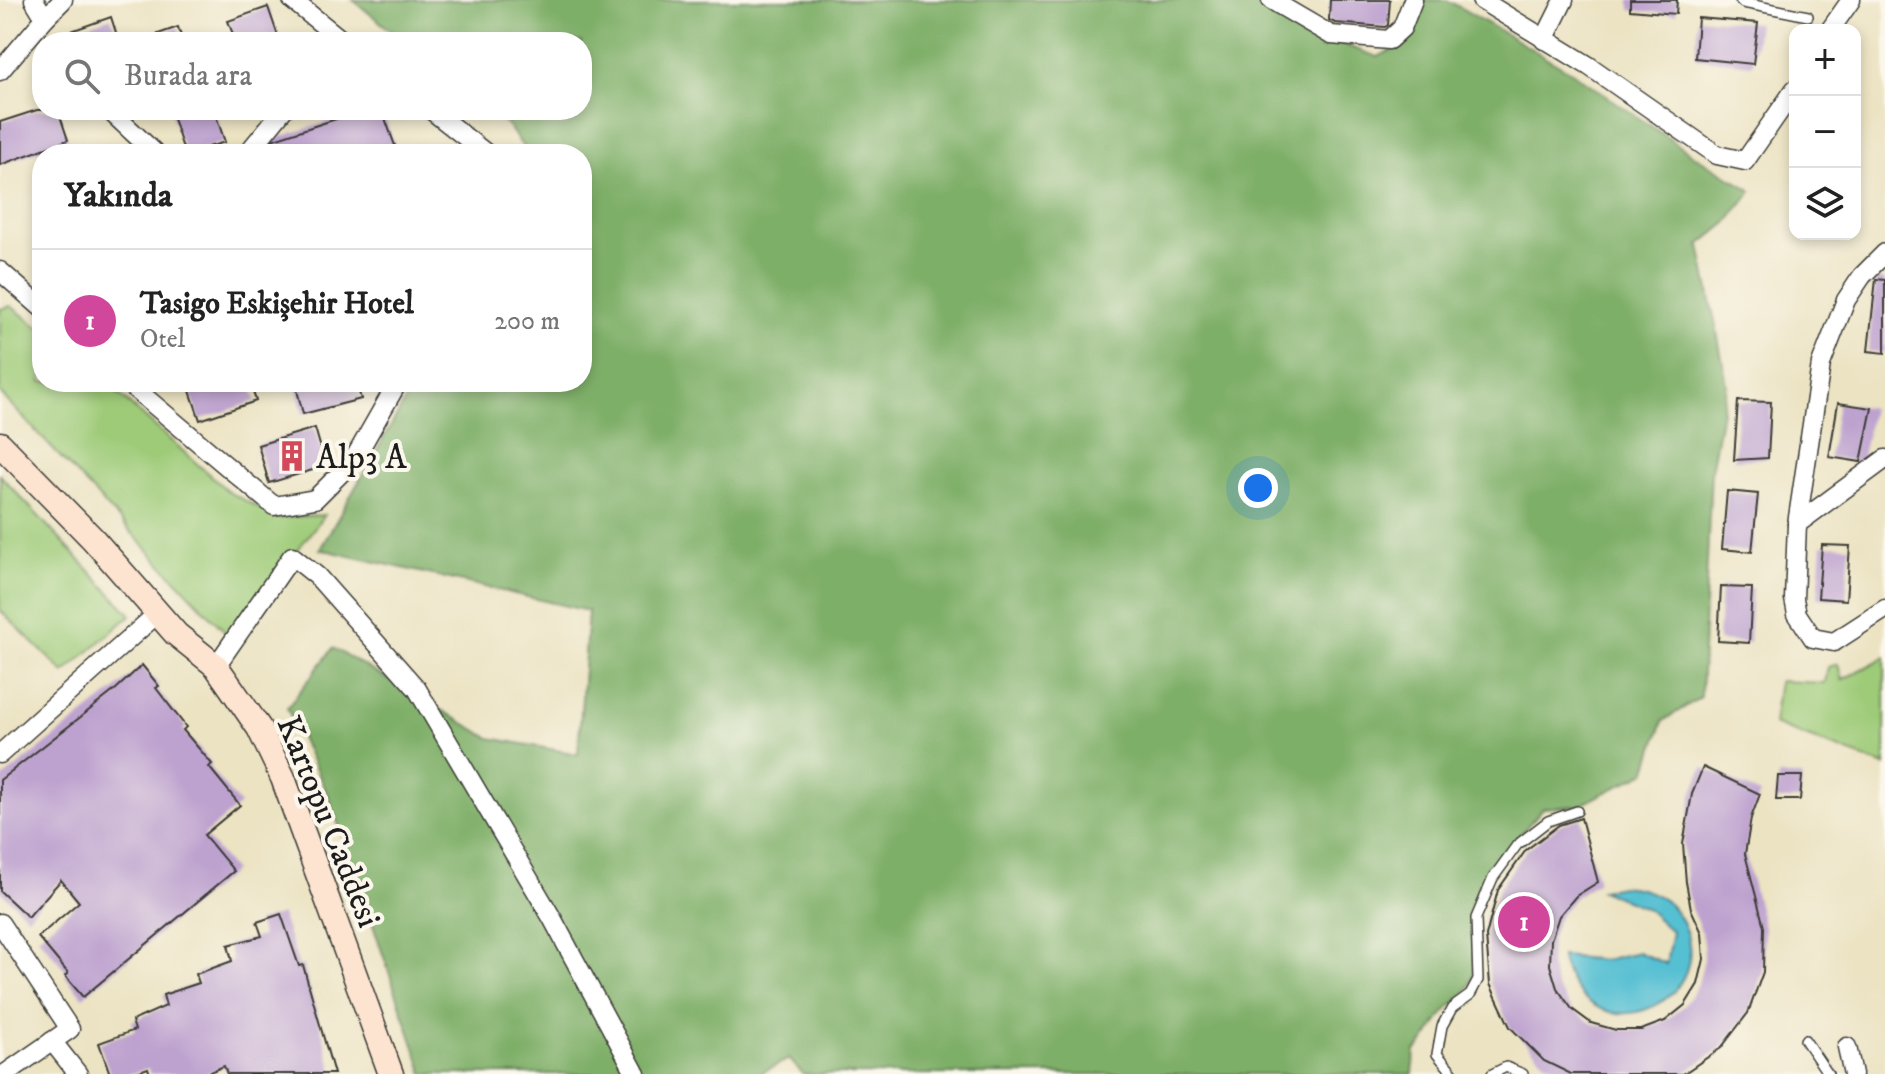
<!DOCTYPE html>
<html lang="tr">
<head>
<meta charset="utf-8">
<style>
  :root { --surface:#fff; --page:#f6f6f6; --text:#222; --muted:#767676; --line:#e0e0e0; --accent:#0b8043 }
  body { margin:0; font-family:"IM FELL DW Pica",serif; background:var(--page); color:var(--text) }
  .controls { position:absolute; right:24px; top:24px; display:grid; overflow:hidden; border-radius:16px; box-shadow:0 4px 12px #0003 }
  .controls button { width:72px; height:72px; display:grid; place-items:center; padding:0; border:0; border-bottom:2px solid var(--line); background:var(--surface); color:var(--text); font:40px sans-serif }
  .you { position:absolute; left:1258px; top:488px; width:28px; height:28px; margin:-20px; border:6px solid #fff; border-radius:50%; background:#1a73e8; box-shadow:0 0 0 12px #1a73e833 }
  .badge { display:grid; place-items:center; width:52px; height:52px; border-radius:50%; background:var(--accent); color:#fff; font-size:26px; font-weight:700 }
  .pin { position:absolute; translate:-50% -50%; border:4px solid #fff; box-shadow:0 2px 8px #0006 }
  .list { margin:0; padding:0; list-style:none }
  h2 { display:flex; justify-content:space-between; align-items:center; height:104px; margin:0; padding:0 32px; font-size:34px }
  h2 small { font-size:26px; font-weight:400; color:var(--muted) }
  .list li { display:grid; grid-template-columns:52px 1fr auto; gap:24px; align-items:center; box-sizing:border-box; height:144px; padding:0 32px; border-top:2px solid var(--line) }
  .list b { display:block; font-size:30px; white-space:nowrap }
  .list p { margin:0; font-size:26px; white-space:nowrap; color:var(--muted) }
  .list em { font-size:26px; font-style:normal; color:var(--muted) }
  .icon { flex:none; width:44px; height:44px; fill:none; stroke:currentColor; stroke-width:2; stroke-linecap:round; stroke-linejoin:round }
  .map { position:relative; flex:none; width:1885px; height:1074px; overflow:hidden }
  .search { position:absolute; background:var(--surface); box-shadow:0 4px 12px #0003; left:32px; top:32px; width:560px; height:88px; display:flex; align-items:center; gap:20px; box-sizing:border-box; padding:0 28px; border-radius:32px; color:var(--muted); font-size:30px }
  .panel { position:absolute; background:var(--surface); box-shadow:0 4px 12px #0003; left:32px; top:144px; width:560px; height:248px; border-radius:32px }
  .map>svg:first-child { display:block }
  .green { fill:#9ecb78; stroke:#5d744a; stroke-width:2 }
  .forest { fill:#7eaf68; stroke:#4d6642; stroke-width:2 }
  .water { fill:#56c0d3; stroke:#396e78; stroke-width:2 }
  .building { fill:#bda2cf }
  .lines { fill:none; stroke-linecap:round; stroke-linejoin:round }
  .lane-casing { stroke:#3b3a35; stroke-width:12 }
  .street-casing { stroke:#3b3a35; stroke-width:21 }
  .secondary-casing { stroke:#3b3a35; stroke-width:27 }
  .lane { stroke:#fff; stroke-width:9 }
  .street { stroke:#fff; stroke-width:18 }
  .secondary { stroke:#fde4d1; stroke-width:24 }
  .labels { text-anchor:middle; stroke-width:8; stroke-linejoin:round; paint-order:stroke }
  .poi-label { font-size:34px; fill:#1c1c1c; stroke:#fbf7ec; text-anchor:start }
  .street-label { font-size:34px; fill:#1c1c1c; stroke:#fbf7ec }
</style>
</head>
<body>
<div class="map">
<svg width="1885" height="1074" viewBox="0 0 1885 1074">
  <rect width="100%" height="100%" fill="#fbf7ec"/>
  <filter id="ink" filterUnits="userSpaceOnUse"><feTurbulence type="fractalNoise" baseFrequency=".0125" numOctaves="2"/><feDisplacementMap in="SourceGraphic" scale="16" xChannelSelector="R" yChannelSelector="G"/><feConvolveMatrix kernelMatrix="1 2 1 2 8 2 1 2 1" color-interpolation-filters="sRGB"/></filter>
  <filter id="wash" filterUnits="userSpaceOnUse"><feTurbulence type="fractalNoise" baseFrequency=".006" numOctaves="4" result="noise"/><feDisplacementMap in="SourceGraphic" scale="32" xChannelSelector="R" yChannelSelector="G"/><feGaussianBlur stdDeviation="1.8" result="paint"/><feColorMatrix in="noise" values="0 0 0 0 0 0 0 0 0 0 0 0 0 0 0 0 0 1.4 0 .05"/><feComposite in="paint" operator="in"/></filter>
  <g filter="url(#wash)">
    <rect width="100%" height="100%" fill="#ece3c3"/>
    <g class="green">
      <path d="M11 306 42 330V382H105L230 493 279 518 324 515 231 638 0 393V309Z"/>
      <path d="M0 475 131 615 64 673 0 610Z"/>
      <path d="M1885 657V766L1773 724 1779 681 1825 683 1828 667 1838 664 1842 680Z"/>
    </g>
    <path class="forest" d="M353 0H1257L1311 33 1378 57 1401 45 1426 0H1447L1575 74 1690 153 1752 191 1727 223 1700 245 1727 384 1711 471 1701 697 1663 721 1646 772 1579 806 1543 808C1520 836 1489 864 1478 899 1470 926 1481 961 1470 985 1464 998 1449 1005 1441 1017 1432 1029 1427 1041 1415 1051L1413 1074H803L789 1059 759 1074H424L329 797 287 708 333 648 490 738 578 754 588 611 320 549 416 382H582V154H528L508 126 488 110H582V42H405Z"/>
    <path class="water" d="M1621 886C1648 888 1670 897 1682 922 1722 1003 1588 1062 1561 956L1604 960 1638 952 1666 964 1672 932 1646 908 1601 890Z"/>
    <g id="blocks">
      <g class="building">
        <path d="M1330 0H1390L1388 25 1385 27 1335 23 1329 20Z"/>
        <path d="M1630 0H1677L1676 14 1630 10Z"/>
        <path d="M268 7 280 42H236L228 21Z"/>
        <path d="M111 17 119 42H75L71 31Z"/>
        <path d="M1698 18 1758 23 1753 64 1695 58Z"/>
        <path d="M178 27 183 42H141V40Z"/>
        <path d="M37 110H58L68 140 0 165V122Z"/>
        <path d="M170 110H214L225 142 185 154Z"/>
        <path d="M340 110H382L398 154H272L269 146 274 139 342 117Z"/>
        <path d="M1876 279 1885 280V353L1868 351Z"/>
        <path d="M187 382H250L256 401 200 420Z"/>
        <path d="M295 382H356L361 399 303 414Z"/>
        <path d="M1738 401 1771 402 1768 458 1734 460Z"/>
        <path d="M1838 403 1872 408 1861 462 1829 457Z"/>
        <path d="M315 428 326 466 269 483 258 445Z"/>
        <path d="M1727 491 1758 494 1752 552 1722 549Z"/>
        <path d="M1822 545 1850 546 1846 600 1818 598Z"/>
        <path d="M1721 587 1752 588 1749 643 1718 641Z"/>
        <path d="M142 665 159 686 156 688 186 727 183 730 212 764 209 767 240 805 204 835 234 871 83 997 65 976 68 973 38 937 79 902 61 880 28 917 0 891V780L115 690Z"/>
        <path d="M1703 767 1760 794 1751 818 1745 854 1764 927 1763 972 1748 1013 1721 1048 1683 1074H1571L1544 1061 1510 1027 1490 984 1486 936 1498 890 1526 850 1559 825 1581 818 1598 882 1576 896 1559 916 1551 940 1550 965 1557 988 1572 1009 1591 1023 1616 1030H1641L1665 1021 1685 1005 1698 984 1704 959 1702 933 1691 909 1686 882 1683 844 1692 794Z"/>
        <path d="M1778 776H1802L1800 800H1776Z"/>
        <path d="M281 914 299 966 303 965 334 1074H227L224 1066 205 1074H150L148 1068 131 1074H110L99 1043 135 1030 132 1021 166 1006 163 995 199 983 196 974 232 961 228 945 262 936 257 922Z"/>
      </g>
    </g>
  </g>
  <g filter="url(#ink)">
    <use href="#blocks" fill-opacity="0" stroke="#3b3a35" stroke-width="2"/>
    <g class="lines">
      <defs>
        <g id="lane">
          <path d="M1740 0 1743 3 1808 16"/>
          <path d="M1805 1040 1828 1074"/>
          <path d="M1454 1074 1437 1054 1442 1026 1452 1008 1470 995 1478 980 1476 918 1493 878 1517 845 1548 821 1577 811"/>
          <path d="M1492 1074 1506 1067 1523 1074"/>
        </g>
        <g id="street">
          <path d="M34 0 45 18"/>
          <path d="M292 0 344 42"/>
          <path d="M1271 0 1331 35 1389 40 1402 28 1413 0"/>
          <path d="M1481 0 1589 66 1717 155 1745 161 1795 89"/>
          <path d="M1830 30 1851 0"/>
          <path d="M1544 40 1564 0"/>
          <path d="M0 71 45 18 63 0"/>
          <path d="M109 110 156 154"/>
          <path d="M431 110 487 154"/>
          <path d="M247 154 283 110"/>
          <path d="M1885 253 1862 276 1846 300 1821 364 1797 524 1794 599 1797 614 1813 638 1834 642 1885 609"/>
          <path d="M0 271 42 308"/>
          <path d="M127 382 274 506 315 499 353 461 398 382"/>
          <path d="M1797 524 1885 459"/>
          <path d="M216 666 292 556 317 576 417 689 552 918 636 1074"/>
          <path d="M0 754 158 613"/>
          <path d="M0 923 70 1029 5 1074"/>
          <path d="M52 1041 78 1074"/>
          <path d="M1847 1047 1853 1074"/>
        </g>
        <path id="secondary" d="M0 444 93 539 176 634 216 666 259 728 283 778 391 1074"/>
      </defs>
      <use href="#lane" class="lane-casing"/>
      <use href="#street" class="street-casing"/>
      <use href="#secondary" class="secondary-casing"/>
      <use href="#lane" class="lane"/>
      <use href="#street" class="street"/>
      <use href="#secondary" class="secondary"/>
    </g>
  </g>
  <defs>
    <symbol id="building-bare" viewBox="-9 -9 18 18"><path d="M-4-6H4V6H1V3H-1V6H-4ZM-2.5-4.3h1.7v1.8h-1.7ZM.8-4.3h1.7v1.8H.8ZM-2.5-1h1.7V.8h-1.7ZM.8-1h1.7V.8H.8Z" fill="#d1495b" stroke="#fbf7ec" stroke-width="2.5" paint-order="stroke"/></symbol>
  </defs>
  <g fill-rule="evenodd">
    <use href="#building-bare" x="270" y="434" width="44" height="44"/>
  </g>
  <g class="labels">
    <g class="poi-label">
      <text x="316" y="468">Alp3 A</text>
    </g>
    <g class="street-label">
      <text transform="translate(330 821) rotate(68)" y="12">Kartopu Caddesi</text>
    </g>
  </g>
</svg>
<div class="controls">
<button>+</button>
<button>−</button>
<button><svg class="icon" aria-label="layers" viewBox="0 0 24 24"><path d="M12 4l9 5-9 5-9-5zM3 14l9 5 9-5"/></svg></button>
</div>
<div class="you"></div>
<div class="pin badge" style="left:1524px;top:922px;background:#d1479c">1</div>
<div class="search"><svg class="icon" aria-label="search" viewBox="0 0 24 24"><circle cx="10" cy="10" r="6"/><path d="M15 15l6 6"/></svg>Burada ara</div>
<section class="panel">
<h2>Yakında<small></small></h2>
<ul class="list">
<li><span class="badge" style="background:#d1479c">1</span><div><b>Tasigo Eskişehir Hotel</b><p>Otel</p></div><em>200 m</em></li>
</ul>
</section>
</div>
</body>
</html>
